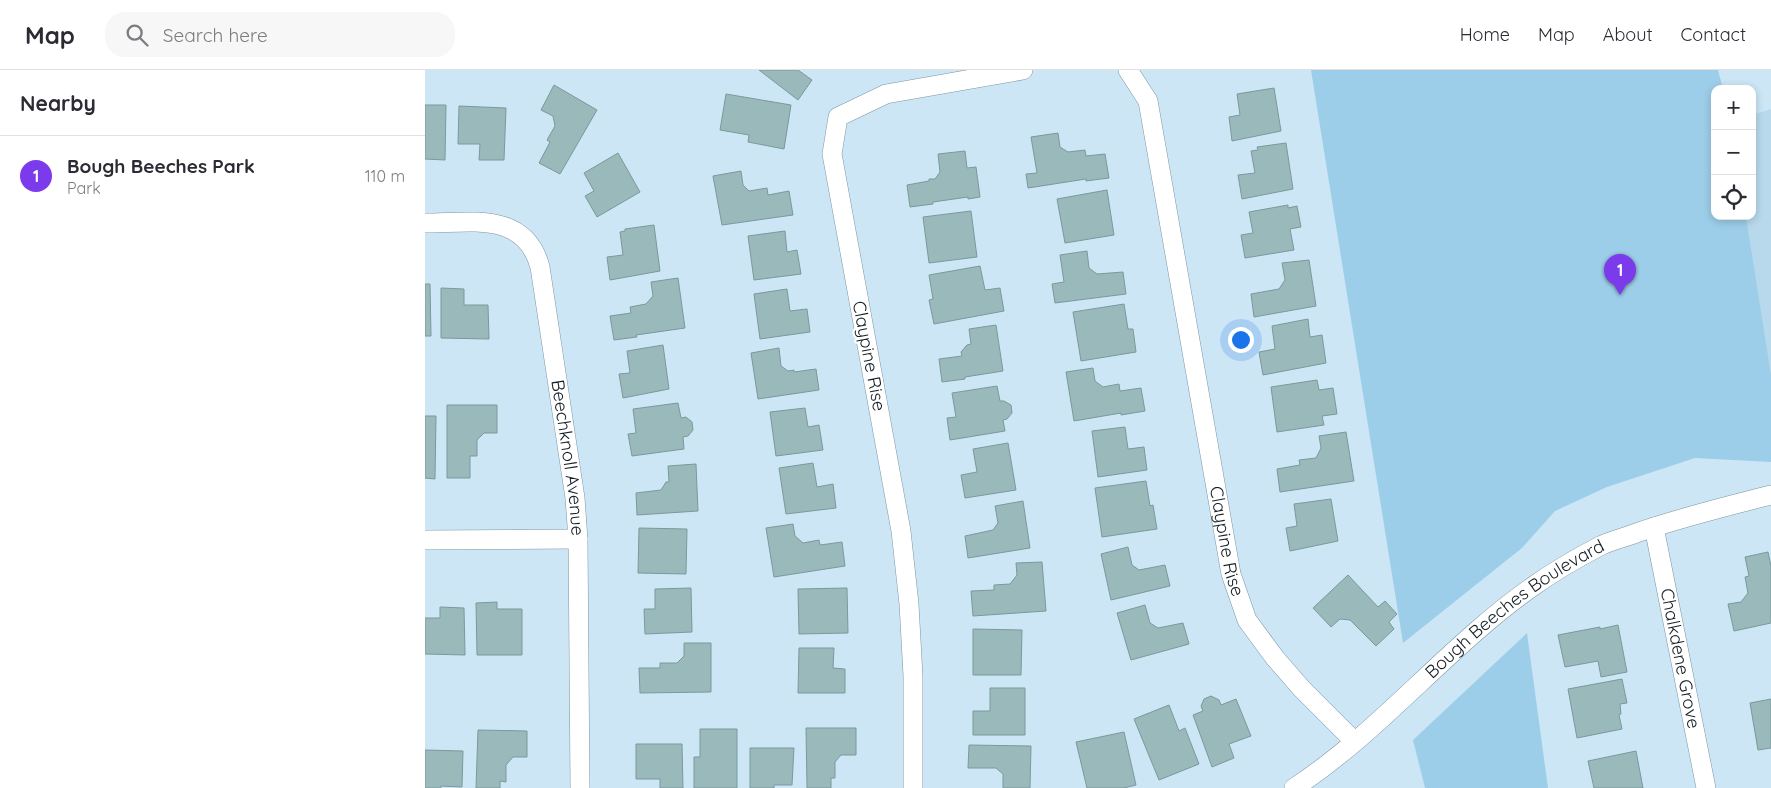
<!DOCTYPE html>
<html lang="en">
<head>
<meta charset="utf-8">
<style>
  :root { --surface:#fff; --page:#f7f7f7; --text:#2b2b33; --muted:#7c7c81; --line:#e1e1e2; --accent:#7c3aed }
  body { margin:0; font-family:Quicksand,sans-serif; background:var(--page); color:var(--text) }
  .controls { position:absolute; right:15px; top:15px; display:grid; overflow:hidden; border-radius:10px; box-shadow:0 2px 8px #0003 }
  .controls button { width:45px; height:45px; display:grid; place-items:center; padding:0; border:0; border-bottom:1px solid var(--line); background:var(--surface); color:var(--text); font:25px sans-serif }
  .you { position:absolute; left:815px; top:269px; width:18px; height:18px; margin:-12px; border:4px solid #fff; border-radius:50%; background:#1a73e8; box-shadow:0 0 0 8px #1a73e833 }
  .badge { display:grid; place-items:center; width:32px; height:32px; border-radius:50%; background:var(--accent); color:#fff; font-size:16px; font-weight:700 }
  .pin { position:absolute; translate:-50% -41px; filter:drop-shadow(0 1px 2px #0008) }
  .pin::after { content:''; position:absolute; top:26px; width:18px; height:15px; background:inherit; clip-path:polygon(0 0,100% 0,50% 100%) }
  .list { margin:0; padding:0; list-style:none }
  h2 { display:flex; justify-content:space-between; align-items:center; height:65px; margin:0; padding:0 20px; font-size:21px }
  h2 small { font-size:16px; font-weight:400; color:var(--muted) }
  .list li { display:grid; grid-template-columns:32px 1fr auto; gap:15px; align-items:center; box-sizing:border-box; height:80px; padding:0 20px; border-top:1px solid var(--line) }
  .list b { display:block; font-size:19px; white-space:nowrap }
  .list p { margin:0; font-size:16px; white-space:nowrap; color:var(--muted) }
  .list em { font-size:16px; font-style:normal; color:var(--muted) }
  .icon { flex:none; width:28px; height:28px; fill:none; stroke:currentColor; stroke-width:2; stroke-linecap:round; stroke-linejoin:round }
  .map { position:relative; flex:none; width:1346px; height:718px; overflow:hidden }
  header { display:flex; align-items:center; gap:30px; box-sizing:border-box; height:70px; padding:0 25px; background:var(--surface); border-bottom:1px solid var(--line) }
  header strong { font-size:24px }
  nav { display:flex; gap:28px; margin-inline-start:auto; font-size:18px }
  .search { width:350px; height:45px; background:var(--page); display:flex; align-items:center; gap:12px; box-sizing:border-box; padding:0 18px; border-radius:20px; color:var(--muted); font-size:19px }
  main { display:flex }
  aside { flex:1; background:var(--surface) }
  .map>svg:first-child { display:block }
  .built { fill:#b8d9ec }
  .green { fill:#9dcee9 }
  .building { fill:#99b9bb; stroke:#7b999c }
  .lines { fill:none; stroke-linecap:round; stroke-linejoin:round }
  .street-casing { stroke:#7d95a3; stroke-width:20 }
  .street { stroke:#fff; stroke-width:19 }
  .labels { text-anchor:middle; stroke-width:4.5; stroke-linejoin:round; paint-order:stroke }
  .street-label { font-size:18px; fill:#141e23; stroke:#fff }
</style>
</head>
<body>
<header>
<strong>Map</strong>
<div class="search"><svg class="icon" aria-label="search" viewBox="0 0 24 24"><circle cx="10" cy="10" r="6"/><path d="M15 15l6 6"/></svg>Search here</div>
<nav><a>Home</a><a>Map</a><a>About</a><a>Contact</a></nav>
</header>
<main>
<aside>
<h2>Nearby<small></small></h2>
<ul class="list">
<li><span class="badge">1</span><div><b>Bough Beeches Park</b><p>Park</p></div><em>110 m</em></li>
</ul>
</aside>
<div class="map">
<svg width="1346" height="718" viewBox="0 0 1346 718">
  <rect width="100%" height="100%" fill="#cce6f5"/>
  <path class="built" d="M1346 39V304L1321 146H1327V45Z"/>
  <g class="green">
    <path d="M886 0H1293L1298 19H1290V146H1321L1346 304V392L1270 388 1182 417 1130 441 1097 478 978 573Z"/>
    <path d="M1102 563 1123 718H1000L988 670Z"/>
  </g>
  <g class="building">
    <path d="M334 0H373L387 10 373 30Z"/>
    <path d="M129 15 172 40 135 104 114 93 125 72 122 70 130 56 128 46 116 40Z"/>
    <path d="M849 18 856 61 807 71 804 47 815 45 812 24Z"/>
    <path d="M301 24 366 35 359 79 323 72 324 65 295 60Z"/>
    <path d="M0 35H21L20 90 0 89Z"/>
    <path d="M34 36 81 38 79 90H54L55 74H33Z"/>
    <path d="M633 63 635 77 643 82 660 80 661 86 680 84 684 108 661 111V109L603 118 601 104 612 103 606 67Z"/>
    <path d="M861 73 868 119 817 129 813 105 830 103 826 81 833 80 832 77Z"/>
    <path d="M540 81 542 98 551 97 555 127 543 129V127L508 132V134L485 137 482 115 504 111V109H510L515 102 513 84Z"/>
    <path d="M193 83 215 122 172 147 160 126 169 121 159 103Z"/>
    <path d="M316 101 318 115 324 121 342 118 343 125 364 121 368 145 297 155 288 106Z"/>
    <path d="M682 120 689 165 640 173 632 129Z"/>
    <path d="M863 135V138L872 136 876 157 865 159 869 180 820 188 816 165 828 163 824 142Z"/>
    <path d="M546 141 552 187 504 193 498 147Z"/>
    <path d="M229 155 235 201 185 210 182 187 198 185 195 162 200 161V159Z"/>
    <path d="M360 161 362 182 372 180 376 204 329 210 323 166Z"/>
    <path d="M662 181 664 198 672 204 698 202 701 224 630 233 627 214 639 212 635 185Z"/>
    <path d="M884 190 891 236 829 247 826 224 854 219 860 210 857 193Z"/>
    <path d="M555 196 560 220 575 218 579 241 509 254 504 230 508 229 504 205Z"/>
    <path d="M253 208 260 258 211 265 212 267 189 270 185 246 206 243 205 237 221 234 228 226 226 212Z"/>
    <path d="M0 214H5L6 266H0Z"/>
    <path d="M16 218 39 219V235H63L64 269 16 268Z"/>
    <path d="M362 219 365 241 382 239 385 262 335 269 329 224Z"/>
    <path d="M699 234 703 259H708L711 282 656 291 648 242Z"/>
    <path d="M883 249 885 267 897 265 901 293 838 305 834 282 850 279 847 256Z"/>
    <path d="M571 255 578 301 540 307V309L517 312 514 289 537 286 536 282 542 275 546 274 544 259Z"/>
    <path d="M238 275 244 319 198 328 194 304 205 303 202 281Z"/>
    <path d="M354 278 356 296 363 301 369 300V302L391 299 394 320 333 329 326 283Z"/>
    <path d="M668 298 670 311 678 317 694 314 695 321 716 318 720 341 696 345V343L649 351 641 302Z"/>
    <path d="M892 310 894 320 908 318 912 344 897 346 899 355 852 362 846 317Z"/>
    <path d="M572 316 575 331H579L586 335 587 343 582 349 578 350 580 361 525 370 522 348 531 347 527 323Z"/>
    <path d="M253 333 256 348 261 347 267 352 268 360 263 366 258 367 259 379 207 386 203 364 211 363 208 339Z"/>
    <path d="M22 335H72V363H59L52 370V386H45V408H22Z"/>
    <path d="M380 338 383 357 394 355 398 380 351 386 345 342Z"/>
    <path d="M0 346H11L10 409 0 408Z"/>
    <path d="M700 357 703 379 719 377 722 400 673 407 667 361Z"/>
    <path d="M921 362 929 411 855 422 852 399 875 395 874 390 891 388 896 378 894 366Z"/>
    <path d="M583 373 591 420 540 428 536 405 552 402 548 379Z"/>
    <path d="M388 393 392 417 408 414 411 438 361 444 354 398Z"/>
    <path d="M271 394 273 441 212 445 211 423 236 420 241 412H244L243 396Z"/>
    <path d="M721 411 725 436 728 435 732 459 677 467 670 418Z"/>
    <path d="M906 429 913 471 865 481 861 458 872 456 869 434Z"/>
    <path d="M598 431 605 478 543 488 540 466 568 460 573 453 570 436Z"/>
    <path d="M368 454 370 466 378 473 394 470 395 475 417 472 420 496 349 507 341 458Z"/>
    <path d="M214 458 262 459 261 504 213 503Z"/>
    <path d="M703 477 707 495 714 500 740 495 745 516 686 530 676 484Z"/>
    <path d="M1343 482 1346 496V553L1309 561 1303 534 1316 532 1323 523 1320 507 1324 506 1320 487Z"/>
    <path d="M617 492 621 541 548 546 546 521 569 520V515L585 514 592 505 591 493Z"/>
    <path d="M923 505 953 537 960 531 972 544 964 552 969 559 951 576 925 550 915 549 906 557 888 538Z"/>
    <path d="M266 518 267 562 220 564 219 539H230V519Z"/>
    <path d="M422 518 423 563 374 564 373 519Z"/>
    <path d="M72 532V539H97V585H52L51 533Z"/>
    <path d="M720 535 725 553 733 558 758 553 764 574 706 590 692 543Z"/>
    <path d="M15 537 39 538 40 585 0 584V548H15Z"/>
    <path d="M1193 555 1202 602 1176 607 1173 591 1140 597 1133 565 1175 557V559Z"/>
    <path d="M548 559 597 560 596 605H548Z"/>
    <path d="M259 573H286V622L215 623 214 598H235V593H252L259 586Z"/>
    <path d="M374 578H409L408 598 420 599V623H373Z"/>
    <path d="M1197 609 1202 633 1195 634 1196 644 1194 645 1197 659 1152 668 1143 619Z"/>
    <path d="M565 618H600V665H548V641H565Z"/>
    <path d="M786 626 794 630 796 635 811 629 826 666 804 674 809 688 787 697 768 645 778 641 776 636 779 629Z"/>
    <path d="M1346 629V678L1333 680 1325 633Z"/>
    <path d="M744 635 754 661 760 658 774 694 734 710 709 649Z"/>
    <path d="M381 658H431V685H416L410 692V708H406V718H382Z"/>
    <path d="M275 659H312V718H269V687H275Z"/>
    <path d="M53 660 102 661V687H88L81 695V712L75 711V718H51Z"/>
    <path d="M699 662 711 715 699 718H662L651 672Z"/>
    <path d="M211 674H257L258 718H235V709H211Z"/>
    <path d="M544 675 606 676 605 718H578V704L571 698H543Z"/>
    <path d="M325 678H369L367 715H349V718H325Z"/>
    <path d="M0 680 38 681 37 717 16 716V718H0Z"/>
    <path d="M1211 681 1218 718H1169L1163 691Z"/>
  </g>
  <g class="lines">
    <defs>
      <g id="street">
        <path id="s1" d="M703 0 723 31 806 504 822 550 850 588 877 619 929 671"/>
        <path id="s2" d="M0 153C46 153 100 141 115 197L150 428 153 469 155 718"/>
        <path id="s3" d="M1229 457 1281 718"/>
        <path d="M0 470 153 469"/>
        <path d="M488 718V606L484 534 476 461 407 84 413 47 461 24 598 0"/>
        <path id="s4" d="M869 718C956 661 1022 577 1107 517 1128 502 1152 488 1175 476 1187 470 1202 467 1214 462 1258 447 1302 436 1346 425"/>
      </g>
    </defs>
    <use href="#street" class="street-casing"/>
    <use href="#street" class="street"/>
  </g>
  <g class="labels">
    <g class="street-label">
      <text transform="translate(444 286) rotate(79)" y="6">Claypine Rise</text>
      <text dy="6" stroke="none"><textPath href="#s2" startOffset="329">Beechknoll Avenue</textPath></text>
      <text dy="6" stroke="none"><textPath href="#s1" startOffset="484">Claypine Rise</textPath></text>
      <text dy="6" stroke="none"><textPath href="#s4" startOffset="285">Bough Beeches Boulevard</textPath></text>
      <text dy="6" stroke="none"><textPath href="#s3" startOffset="134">Chalkdene Grove</textPath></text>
    </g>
  </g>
</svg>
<div class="controls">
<button>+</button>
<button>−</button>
<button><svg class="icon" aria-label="locate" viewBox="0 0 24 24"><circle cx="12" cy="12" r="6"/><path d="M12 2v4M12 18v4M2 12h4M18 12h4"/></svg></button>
</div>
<div class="you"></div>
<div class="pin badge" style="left:1195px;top:225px">1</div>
</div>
</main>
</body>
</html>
